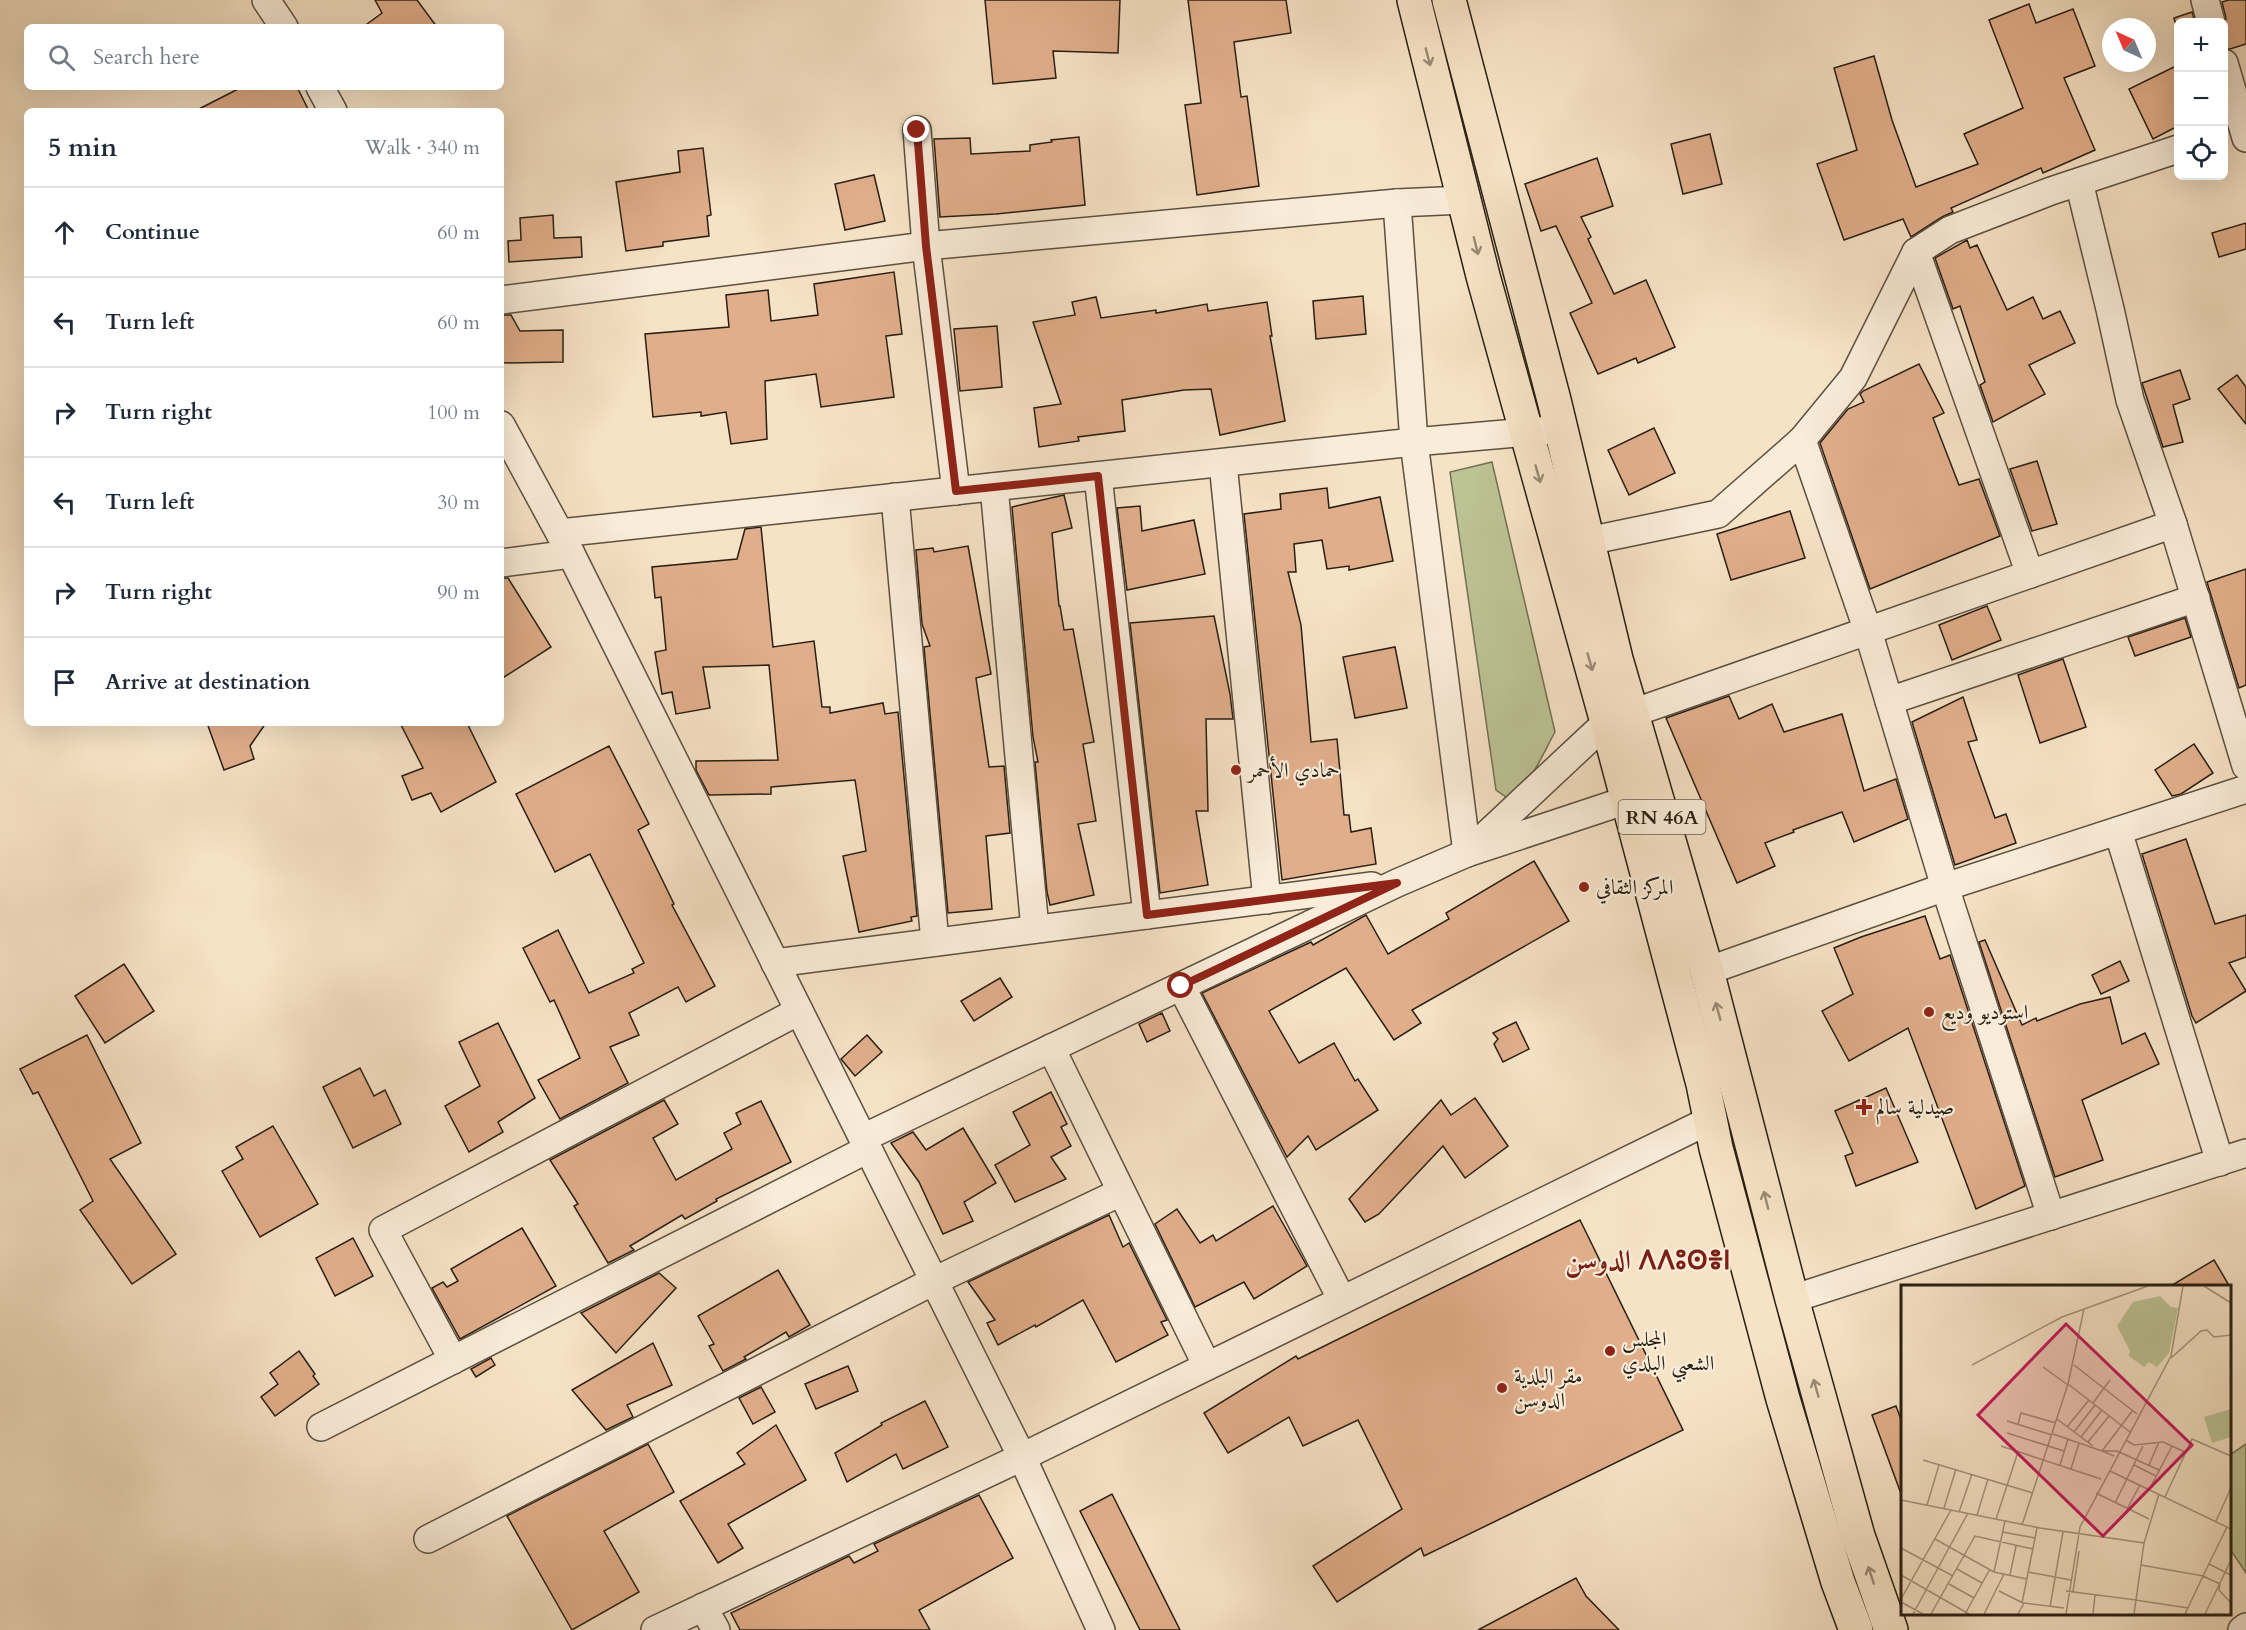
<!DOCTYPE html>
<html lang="en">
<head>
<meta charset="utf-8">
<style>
  :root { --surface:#fff; --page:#f6f6f7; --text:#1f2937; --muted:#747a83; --line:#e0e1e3 }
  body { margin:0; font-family:Cardo,Amiri,"Noto Sans Tifinagh",serif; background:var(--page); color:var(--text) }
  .controls { position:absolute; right:18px; top:18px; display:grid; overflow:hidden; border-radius:9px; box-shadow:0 6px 24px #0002 }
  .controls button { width:54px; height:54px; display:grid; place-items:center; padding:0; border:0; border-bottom:2px solid var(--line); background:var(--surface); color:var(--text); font:30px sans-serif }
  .compass { position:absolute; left:2102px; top:18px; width:54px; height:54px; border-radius:50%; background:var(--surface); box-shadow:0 6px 24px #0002; rotate:316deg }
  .stop { position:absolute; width:18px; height:18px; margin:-14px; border:4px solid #8f2418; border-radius:50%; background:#fff }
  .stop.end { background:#8f2418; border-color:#fff; box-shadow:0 2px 6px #0008 }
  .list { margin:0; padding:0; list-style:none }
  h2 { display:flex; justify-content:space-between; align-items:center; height:78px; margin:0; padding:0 24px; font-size:26px }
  h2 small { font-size:20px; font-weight:400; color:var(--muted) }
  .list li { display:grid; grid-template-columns:39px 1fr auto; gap:18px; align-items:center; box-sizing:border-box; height:90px; padding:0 24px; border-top:2px solid var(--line) }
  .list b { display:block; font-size:22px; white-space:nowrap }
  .list em { font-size:20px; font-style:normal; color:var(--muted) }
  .icon { flex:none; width:33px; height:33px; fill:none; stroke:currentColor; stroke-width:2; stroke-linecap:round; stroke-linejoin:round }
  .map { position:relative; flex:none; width:2246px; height:1630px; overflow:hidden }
  .search { position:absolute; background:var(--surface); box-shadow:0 6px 24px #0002; left:24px; top:24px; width:480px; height:66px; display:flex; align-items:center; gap:15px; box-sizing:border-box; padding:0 21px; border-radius:9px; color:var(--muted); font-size:22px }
  .panel { position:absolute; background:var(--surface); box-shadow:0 6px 24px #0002; left:24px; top:108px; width:480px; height:618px; border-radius:9px }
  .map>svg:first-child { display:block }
  .green { fill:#bcc395; stroke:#727154; stroke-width:1.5 }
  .building { fill:#e1ae8b; stroke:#281f13; stroke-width:1.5 }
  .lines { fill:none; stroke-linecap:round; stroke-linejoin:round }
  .minor-casing { stroke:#5c5040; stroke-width:30 }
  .primary-casing { stroke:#281f13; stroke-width:36 }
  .minor { stroke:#f9ecd9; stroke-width:27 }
  .primary { stroke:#f6e2c5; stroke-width:33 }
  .oneway { stroke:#998a75 }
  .route { stroke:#8f2418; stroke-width:8 }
  .poi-dot { fill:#8f2418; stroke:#f9ecd9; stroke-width:2 }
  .labels { text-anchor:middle; stroke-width:4.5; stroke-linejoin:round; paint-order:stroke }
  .shield { fill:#f9ecd9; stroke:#675c4e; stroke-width:1.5 }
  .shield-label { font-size:20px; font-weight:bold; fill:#281f13 }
  .poi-label { font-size:21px; fill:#281f13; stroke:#f9ecd9; text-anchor:start }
  .district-label { font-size:27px; font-weight:bold; fill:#7a1f14; stroke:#f9ecd9 }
  .inset-road { fill:none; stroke:#a4947e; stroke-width:1.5 }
  .view { fill:#c2185b; fill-opacity:0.15; stroke:#c2185b; stroke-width:3 }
  .inset-edge { fill:none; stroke:#281f13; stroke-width:3 }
</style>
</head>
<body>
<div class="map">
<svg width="2246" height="1630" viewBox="0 0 2246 1630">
  <rect width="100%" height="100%" fill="#f6e2c5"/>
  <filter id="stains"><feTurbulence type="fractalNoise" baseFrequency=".00333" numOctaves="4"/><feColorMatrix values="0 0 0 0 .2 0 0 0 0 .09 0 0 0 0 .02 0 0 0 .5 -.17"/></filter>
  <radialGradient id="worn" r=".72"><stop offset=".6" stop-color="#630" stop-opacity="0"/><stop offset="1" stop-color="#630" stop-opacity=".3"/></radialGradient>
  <g class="green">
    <path d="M1492 462 1555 732C1542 755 1532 785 1506 797L1496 790 1450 472Z"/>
    <path d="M2246 1444V1573L2230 1549V1455Z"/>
  </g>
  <g class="building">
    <path d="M375 0H417L437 27H363L382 13Z"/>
    <path d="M985 0H1120L1118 53 1053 51 1056 78 993 84Z"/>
    <path d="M1188 0H1286L1291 33 1234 42 1241 97 1247 96 1259 186 1197 195 1185 105 1201 103Z"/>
    <path d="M2229 0H2246V44L2230 49 2223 48V31L2226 18 2222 2Z"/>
    <path d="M2029 4 2036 23 2073 9 2095 66 2064 78 2095 150 2043 173 2041 168 1951 208 1953 212 1942 217 1911 237 1903 219 1844 240 1817 164 1857 150 1834 68 1874 56 1892 120 1916 187 1978 164 1964 134 2023 108 1989 20Z"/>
    <path d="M2192 12 2195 22H2175L2174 18Z"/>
    <path d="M2178 65V126L2153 139 2129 89Z"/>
    <path d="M242 87H297L309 111H195Z"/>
    <path d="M1710 134 1722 184 1683 194 1671 144Z"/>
    <path d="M1079 137 1085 205 996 214 940 217 934 139 970 138 971 154 1030 151V145L1052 142 1051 140Z"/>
    <path d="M703 148 711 215 707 216 709 236 663 242V246L626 251 616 182 680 172 678 151Z"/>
    <path d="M1597 158 1613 206 1581 217 1591 237 1588 239 1614 294 1646 280 1675 347 1638 363 1636 358 1598 374 1570 313 1592 303 1556 226 1541 231 1525 184Z"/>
    <path d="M874 175 885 221 845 230 835 184Z"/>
    <path d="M553 215 554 238 581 237 582 257 509 262 508 241 521 240 520 218Z"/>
    <path d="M2246 223V249L2219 257 2212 233Z"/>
    <path d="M1967 240 1970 248 1977 245 2007 310 2033 297 2043 319 2060 311 2075 343 2029 365 2045 394 1993 422 1980 385 1985 382 1960 306 1953 309 1935 258Z"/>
    <path d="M894 272 902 334 886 336 894 397 821 407 816 374 765 381 767 439 731 444 726 412 701 416V412L653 417 645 334 729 327 726 295 768 290 771 321 818 315 814 284Z"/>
    <path d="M1363 296 1366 334 1316 339 1313 301Z"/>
    <path d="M1096 297 1101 318 1156 310V313L1207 304 1208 311 1267 302 1272 336H1270L1285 421 1220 435 1211 389 1184 390 1122 400 1125 431 1078 437 1079 441 1039 447 1034 408 1061 404 1033 322 1075 315 1072 302Z"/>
    <path d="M501 315H511L520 331 563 330V362L501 363Z"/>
    <path d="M997 326 1002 387 960 391 954 329Z"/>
    <path d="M1919 364 1944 413 1933 418 1959 485 1979 479 2000 536 1870 589 1820 443 1848 409 1864 402 1860 394 1863 391Z"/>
    <path d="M2180 370 2190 399 2173 405 2183 442 2163 447 2142 383Z"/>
    <path d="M2237 375 2246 387V424L2218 389Z"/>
    <path d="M1654 428 1675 473 1629 495 1608 450Z"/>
    <path d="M2037 461 2057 524 2032 531 2010 469Z"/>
    <path d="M1327 488 1329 508 1380 497 1393 561 1349 570V566L1327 569 1322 540 1294 544 1296 572H1288L1301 625 1311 742 1337 739 1344 815H1349L1351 832 1371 828 1376 864 1282 880 1244 514 1281 509 1280 494Z"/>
    <path d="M1064 495 1072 528 1052 533 1059 606H1060L1064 630 1073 629 1094 742 1083 744 1096 821 1078 824 1094 895 1050 905 1047 892 1035 762H1038L1033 737 1012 507Z"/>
    <path d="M1140 506 1142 531 1194 520 1205 574 1127 590 1117 508Z"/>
    <path d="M1790 511 1805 558 1731 580 1717 534Z"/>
    <path d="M761 527 773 647 814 641 822 707H830V713L883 703 885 714 898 712 917 916 911 917 912 921 859 932 843 856 866 851 855 780 771 787V794L709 795 696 770V761L778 760 769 665 703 667 710 708 676 714 672 692 662 694 655 652 666 650 661 597 655 598 652 567 737 559 745 529Z"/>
    <path d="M968 546 991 674 976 678 989 767 1004 766 1010 833 986 836 992 909 948 913 924 647 930 646 922 624 916 550 933 548 934 552Z"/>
    <path d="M2246 569V685L2239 688 2207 582Z"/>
    <path d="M501 578H508L551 647 501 679Z"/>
    <path d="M1987 606 2001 640 1952 660 1939 625Z"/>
    <path d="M1214 616 1230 694 1233 719H1206L1208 811H1196L1208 885 1160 893 1130 623Z"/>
    <path d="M2185 618 2191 637 2135 656 2128 637Z"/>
    <path d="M1395 647 1407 708 1355 718 1343 657Z"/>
    <path d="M2063 659 2086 727 2040 743 2018 675Z"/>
    <path d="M1729 696 1739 719 1772 704 1784 732 1842 714 1864 791 1896 779 1908 819 1854 842 1842 812 1793 830 1794 832 1765 843 1775 866 1737 883 1666 718Z"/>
    <path d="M1963 697 1977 740 1968 742 1995 818 2006 814 2016 843 1955 865 1912 722Z"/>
    <path d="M207 723H266L250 746 254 759 224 770Z"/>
    <path d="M400 723H467L496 782 441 812 431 793 412 800 402 776 423 768Z"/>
    <path d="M2194 744 2213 773 2181 794 2172 796 2155 770Z"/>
    <path d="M609 746 649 824 638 830 674 904 672 905 715 986 686 1002 678 987 629 1013 639 1035 610 1047 628 1083 560 1119 538 1080 580 1058 554 1000 550 1002 523 948 558 930 589 993 634 973 632 969 644 963 590 854 555 872 516 794Z"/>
    <path d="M2186 839 2215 924 2246 915V957L2229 963 2246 991 2196 1023 2192 1016 2142 854Z"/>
    <path d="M1534 861 1569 921 1412 1010 1421 1023 1394 1040 1346 968 1269 1011 1299 1063 1334 1043 1355 1081 1358 1079 1378 1110 1316 1150 1308 1136 1287 1157 1202 993 1311 942 1313 945 1366 915 1388 954 1449 919 1446 913Z"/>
    <path d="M1925 916 1940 959 1950 955 2025 1186 1976 1209 1908 1028 1849 1061 1822 1011 1853 994 1834 948 1861 937Z"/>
    <path d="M1985 940 2022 1025 2036 1018 2037 1021 2080 1004 2110 997 2122 1044 2145 1033 2159 1064 2082 1100 2103 1160 2055 1177 1979 942Z"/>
    <path d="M2120 961 2129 981 2101 994 2092 975Z"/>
    <path d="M124 964 154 1011 105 1043 75 996Z"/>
    <path d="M1000 978 1012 997 974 1021 961 1001Z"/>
    <path d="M1162 1013 1170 1031 1147 1042 1139 1024Z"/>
    <path d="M1516 1022 1529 1049 1503 1062 1494 1044 1498 1039 1493 1033Z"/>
    <path d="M498 1023 535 1098 498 1122 503 1132 469 1152 445 1106 480 1086 459 1042Z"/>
    <path d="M87 1035 141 1143 110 1159 176 1254 132 1284 80 1210 93 1201 38 1092 33 1094 20 1069Z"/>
    <path d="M867 1035 882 1052 855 1076 841 1059Z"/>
    <path d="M360 1068 374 1096 385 1090 401 1124 353 1148 323 1087Z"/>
    <path d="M1886 1088 1918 1162 1856 1186 1845 1156 1853 1153 1835 1111Z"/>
    <path d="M1051 1092 1067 1124 1061 1127 1071 1146 1051 1157 1066 1179 1015 1202 995 1165 1030 1145 1013 1112Z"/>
    <path d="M1475 1098 1508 1146 1465 1178 1443 1146 1379 1214 1365 1222 1349 1199 1441 1100 1451 1115Z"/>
    <path d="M664 1100 678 1124 653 1138 676 1180 732 1149 724 1133 741 1124 736 1113 761 1101 791 1162 716 1199 717 1201 685 1219 682 1215 630 1246 634 1250 608 1263 574 1206 578 1204 550 1160Z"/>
    <path d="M273 1126 318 1204 260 1237 222 1171 243 1159 236 1147Z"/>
    <path d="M963 1128 996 1183 964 1202 973 1221 943 1234 919 1182 891 1143 913 1132 926 1150Z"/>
    <path d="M1273 1206 1307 1266 1254 1299 1244 1282 1195 1307 1155 1224 1177 1209 1200 1243 1213 1235 1216 1241Z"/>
    <path d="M1109 1215 1123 1247 1129 1243 1167 1320 1161 1322 1168 1335 1116 1362 1083 1300 1036 1327 1035 1325 998 1345 987 1323 995 1320 968 1282Z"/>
    <path d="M1580 1220 1683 1430 1424 1556 1421 1548 1337 1602 1313 1566 1402 1509 1358 1420 1303 1446 1289 1417 1228 1453 1204 1413 1296 1356 1298 1359Z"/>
    <path d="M522 1228 556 1286 460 1339 432 1288 443 1282 447 1287 458 1281 451 1269Z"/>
    <path d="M353 1238 373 1276 335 1296 316 1258Z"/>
    <path d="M2214 1260 2230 1287H2169Z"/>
    <path d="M778 1270 810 1325 789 1337 786 1332 744 1357 746 1359 723 1371 709 1346 714 1344 698 1316Z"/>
    <path d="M659 1273 676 1288 616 1353 581 1313Z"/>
    <path d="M653 1343 672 1385 627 1405 633 1417 606 1430 572 1390Z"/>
    <path d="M299 1351 315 1374 313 1376 319 1384 275 1416 261 1397 278 1384 270 1373Z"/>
    <path d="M491 1358 495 1365 476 1377 471 1369Z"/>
    <path d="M848 1366 858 1391 816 1409 805 1384Z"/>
    <path d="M761 1387 775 1412 753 1424 739 1398Z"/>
    <path d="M925 1401 948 1447 903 1469 896 1454 847 1482 835 1453 882 1425 881 1423Z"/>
    <path d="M1896 1406 1902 1422V1491H1900L1872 1415Z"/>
    <path d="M776 1425 806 1480 728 1524 743 1548 718 1563 680 1501 745 1464 737 1453Z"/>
    <path d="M648 1444 674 1492 604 1531 639 1592 572 1630 507 1516Z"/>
    <path d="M1112 1494 1180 1630H1140L1080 1511Z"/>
    <path d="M979 1495 1013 1558 919 1610 930 1630H740L731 1613 849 1556 854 1563 878 1551 874 1544Z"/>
    <path d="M1576 1578 1586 1596 1619 1630H1478Z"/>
  </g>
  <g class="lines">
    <defs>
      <g id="minor">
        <path d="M266 0 284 27"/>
        <path d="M2205 0 2211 22"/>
        <path d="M2224 63 2246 138"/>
        <path d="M320 87 333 111"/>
        <path d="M917 130 926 246 956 491"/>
        <path d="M2079 182 2110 309 2130 400 2173 524 2246 766"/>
        <path d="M1397 203 1414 442 1467 853 1627 800"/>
        <path d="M1916 252 2030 574"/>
        <path d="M501 300 926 246 1397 203 1464 200"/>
        <path d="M501 425 571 554 1022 1457 1101 1630"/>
        <path d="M1802 440 1868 631 1945 887 2051 1216"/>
        <path d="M1223 463 1267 900"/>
        <path d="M1098 476 1147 915"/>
        <path d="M994 487 1035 929"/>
        <path d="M895 497 935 942"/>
        <path d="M560 533 1414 442 1562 429"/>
        <path d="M1588 541 1718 514 1802 440 1853 378 1916 252 1950 230 2051 191 2178 149"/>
        <path d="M501 563 571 554"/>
        <path d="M1889 701 2196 598"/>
        <path d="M2118 831 2220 1162"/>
        <path d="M775 963 1372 886"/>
        <path d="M1707 971 1945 887 2246 789"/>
        <path d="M1181 986 1342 1300"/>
        <path d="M1051 1048 1207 1366"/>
        <path d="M863 1138 1397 883 1467 853 1607 722 2173 524"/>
        <path d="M1792 1299 2246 1153"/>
        <path d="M453 1360 383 1230 799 1011"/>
        <path d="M321 1427 868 1149"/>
        <path d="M428 1539 934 1281 1121 1192"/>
        <path d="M703 1607 716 1630"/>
        <path d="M655 1630 1022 1457 1710 1120"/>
        <path d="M2242 1630 2246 1627"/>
      </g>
      <g id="primary">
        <path d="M1414 0 1483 276 1607 722 1703 1084 1716 1148 1783 1399 1838 1582 1856 1630"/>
        <path d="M1449 0 1554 400 1616 659 1707 971 1792 1299 1858 1536 1891 1630"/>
      </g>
    </defs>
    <use href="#minor" class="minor-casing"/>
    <use href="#primary" class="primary-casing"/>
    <use href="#minor" class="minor"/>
    <use href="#primary" class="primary"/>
  </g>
  <defs><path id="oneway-shaft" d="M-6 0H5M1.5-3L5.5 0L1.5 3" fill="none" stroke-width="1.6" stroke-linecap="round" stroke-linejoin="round" transform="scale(1.5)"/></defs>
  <g class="oneway">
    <use href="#oneway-shaft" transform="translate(1428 57) rotate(75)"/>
    <use href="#oneway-shaft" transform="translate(1476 246) rotate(76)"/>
    <use href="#oneway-shaft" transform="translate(1538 474) rotate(74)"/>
    <use href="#oneway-shaft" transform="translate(1590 662) rotate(74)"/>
    <use href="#oneway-shaft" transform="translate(1718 1011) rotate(-105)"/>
    <use href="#oneway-shaft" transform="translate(1766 1200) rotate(-104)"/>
    <use href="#oneway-shaft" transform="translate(1816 1388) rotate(-106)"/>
    <use href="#oneway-shaft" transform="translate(1871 1575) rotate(-108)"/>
  </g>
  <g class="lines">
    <path class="route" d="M917 130 926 246 956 491 1098 476 1147 915 1397 883 1181 986"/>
  </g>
  <g class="poi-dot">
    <circle cx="1236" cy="770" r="6"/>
    <circle cx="1584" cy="887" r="6"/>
    <circle cx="1929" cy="1012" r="6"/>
    <path d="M1861 1098h6v6h6v6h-6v6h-6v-6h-6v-6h6z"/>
    <circle cx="1610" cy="1351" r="6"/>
    <circle cx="1502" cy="1388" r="6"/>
  </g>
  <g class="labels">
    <rect class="shield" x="1618.5" y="800" width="87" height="34" rx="4.5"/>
    <g class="shield-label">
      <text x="1662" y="824">RN 46A</text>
    </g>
    <g class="poi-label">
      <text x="1248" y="777">حمادي الأحمر</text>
      <text x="1596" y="894">المركز الثقافي</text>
      <text x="1941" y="1019">استوديو وديع</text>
      <text x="1876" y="1114">صيدلية سالم</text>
      <text x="1622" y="1346">المجلس<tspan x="1622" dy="24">الشعبي البلدي</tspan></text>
      <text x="1514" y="1383">مقر البلدية<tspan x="1514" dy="24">الدوسن</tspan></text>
    </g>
    <g class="district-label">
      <text x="1648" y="1269">الدوسن ⴷⴷⵓⵙⴻⵏ</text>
    </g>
  </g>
  <g transform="translate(1901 1285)">
    <rect width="330" height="330" fill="#f6e2c5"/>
    <path d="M259 11 270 22 277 23 268 68 256 82 248 77 243 82 228 71 229 66 216 41 232 17ZM330 124V152L311 158 303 132Z" fill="#bcc395"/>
    <path class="inset-road" d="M303 1 330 18M270 73 300 46 306 45 313 52 330 50M71 80 161 32 247 1M173 80 236 129M142 82 167 100M167 99 229 147M192 118 209 95M156 134 192 161M106 136 151 150M117 139 120 128 155 138M166 142 188 115M173 147 194 120M106 148 163 166M152 149 201 166H216L258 185M180 152 201 125M225 155 233 160 262 157 284 167M187 157 208 131M100 161 200 194M213 171 201 166 232 125M22 175 132 208M159 180 167 154M233 180 255 191M248 180 258 157M170 184 178 158M209 186 330 244M248 205 271 161M195 208 248 234M264 212 291 154 330 171M0 215 139 243 243 258 235 315 165 306M214 218 242 161M26 220 38 180M43 223 55 184M226 224 239 200M58 227 71 189M76 230 87 194M95 234 117 167M315 236 330 203M121 240 167 99 183 24M101 247 134 253M34 254 93 287 126 294M243 258 258 209M0 263 52 291M308 279 330 290M240 280 302 291 326 242M56 284 81 298M93 287 104 236M127 287 170 295M0 290 68 329M109 290 115 261M48 299 73 313M98 306 122 318M172 307 178 266M0 314 50 225M0 317 22 329M121 318 136 243M149 322 162 247M12 329 67 228M30 329 74 251 132 264M64 329 89 284M83 329 103 289M117 329 123 318 163 323M165 329 179 242 270 71 282 1M192 329 194 310M233 329 235 315 287 323M284 329 302 291 319 299 318 305 330 318M304 329 330 275"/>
    <path class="view" d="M165 39 291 160 202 251 77 130Z"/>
    <rect width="330" height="330" class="inset-edge"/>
  </g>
  <rect width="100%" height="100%" filter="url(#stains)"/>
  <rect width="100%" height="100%" fill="url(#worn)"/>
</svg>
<div class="controls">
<button>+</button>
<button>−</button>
<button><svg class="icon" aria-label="locate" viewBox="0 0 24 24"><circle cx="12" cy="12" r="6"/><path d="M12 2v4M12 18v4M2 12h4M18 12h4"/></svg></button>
</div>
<svg class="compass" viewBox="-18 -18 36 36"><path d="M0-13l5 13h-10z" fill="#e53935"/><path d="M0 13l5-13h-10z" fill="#747a83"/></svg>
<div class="stop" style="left:1181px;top:986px"></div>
<div class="stop end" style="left:917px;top:130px"></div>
<div class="search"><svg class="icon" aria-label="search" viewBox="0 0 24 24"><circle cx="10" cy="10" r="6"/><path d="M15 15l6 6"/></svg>Search here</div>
<section class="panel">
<h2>5 min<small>Walk · 340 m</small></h2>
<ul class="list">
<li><svg class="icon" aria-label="ahead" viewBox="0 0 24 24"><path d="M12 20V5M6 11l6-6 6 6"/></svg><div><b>Continue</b></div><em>60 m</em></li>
<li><svg class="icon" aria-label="left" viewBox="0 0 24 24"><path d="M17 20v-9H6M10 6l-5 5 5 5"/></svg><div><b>Turn left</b></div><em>60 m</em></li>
<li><svg class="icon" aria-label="right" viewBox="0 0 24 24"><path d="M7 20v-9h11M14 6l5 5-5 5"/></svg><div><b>Turn right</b></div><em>100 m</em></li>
<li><svg class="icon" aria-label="left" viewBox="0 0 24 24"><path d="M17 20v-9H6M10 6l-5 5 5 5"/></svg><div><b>Turn left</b></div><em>30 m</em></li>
<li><svg class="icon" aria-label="right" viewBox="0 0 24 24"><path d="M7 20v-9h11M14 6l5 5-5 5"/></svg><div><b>Turn right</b></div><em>90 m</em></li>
<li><svg class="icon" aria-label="arrive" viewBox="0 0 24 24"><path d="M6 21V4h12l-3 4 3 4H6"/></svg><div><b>Arrive at destination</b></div></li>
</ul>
</section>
</div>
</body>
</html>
